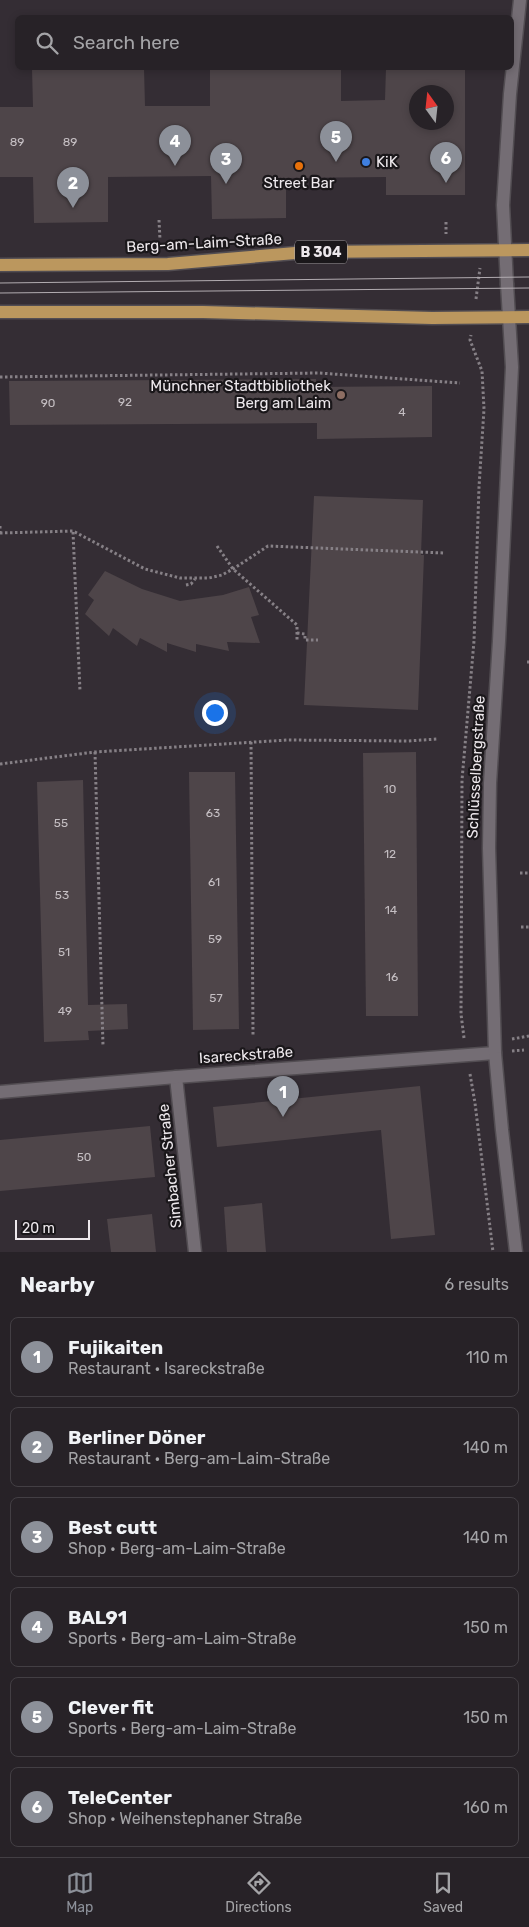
<!DOCTYPE html>
<html lang="en">
<head>
<meta charset="utf-8">
<style>
  :root { --surface:#272227; --page:#332f33; --text:#f1f3f6; --muted:#a4a4a7; --line:#433f44; --accent:#8c9099 }
  body { margin:0; font-family:Rubik,sans-serif; background:var(--page); color:var(--text) }
  .compass { position:absolute; left:409px; top:85px; width:45px; height:45px; border-radius:50%; background:var(--surface); box-shadow:0 2px 8px #0003; rotate:345deg }
  .scale { position:absolute; left:15px; bottom:12px; width:75px; box-sizing:border-box; padding-left:5px; border:2px solid #ede8ec; border-top:0; font-size:14px; line-height:18px; white-space:nowrap; color:#ede8ec; -webkit-text-stroke:4px #1a171a; paint-order:stroke }
  .you { position:absolute; left:214px; top:712px; width:18px; height:18px; margin:-12px; border:4px solid #fff; border-radius:50%; background:#1a73e8; box-shadow:0 0 0 8px #1a73e833 }
  .badge { display:grid; place-items:center; width:32px; height:32px; border-radius:50%; background:var(--accent); color:#fff; font-size:16px; font-weight:700 }
  .pin { position:absolute; translate:-50% -41px; filter:drop-shadow(0 1px 2px #0008) }
  .pin::after { content:''; position:absolute; top:26px; width:18px; height:15px; background:inherit; clip-path:polygon(0 0,100% 0,50% 100%) }
  .list { margin:0; padding:0; list-style:none }
  h2 { display:flex; justify-content:space-between; align-items:center; height:65px; margin:0; padding:0 20px; font-size:21px }
  h2 small { font-size:16px; font-weight:400; color:var(--muted) }
  .list li { display:grid; grid-template-columns:32px 1fr auto; gap:15px; align-items:center; box-sizing:border-box; height:80px; margin:0 10px 10px; padding:0 10px; border:1px solid var(--line); border-radius:8px }
  .list b { display:block; font-size:19px; white-space:nowrap }
  .list p { margin:0; font-size:16px; white-space:nowrap; color:var(--muted) }
  .list em { font-size:16px; font-style:normal; color:var(--muted) }
  .icon { flex:none; width:28px; height:28px; fill:none; stroke:currentColor; stroke-width:2; stroke-linecap:round; stroke-linejoin:round }
  .map { position:relative; flex:none; width:529px; height:1252px; overflow:hidden }
  .search { position:absolute; background:var(--surface); box-shadow:0 2px 8px #0003; left:15px; right:15px; top:15px; height:55px; display:flex; align-items:center; gap:12px; box-sizing:border-box; padding:0 18px; border-radius:8px; color:var(--muted); font-size:19px }
  .sheet { height:605px; background:var(--surface) }
  nav { display:flex; justify-content:space-around; align-items:center; box-sizing:border-box; height:70px; border-top:1px solid var(--line); background:var(--surface); font-size:14px; color:var(--muted) }
  nav a { display:grid; justify-items:center; gap:2px }
  nav .on { color:var(--accent) }
  .map>svg:first-child { display:block }
  .building { fill:#4e4549; fill-rule:evenodd }
  .lines { fill:none; stroke-linecap:round; stroke-linejoin:round }
  .minor-casing { stroke:#524d52; stroke-width:15 }
  .tertiary-casing { stroke:#524d52; stroke-width:15 }
  .primary-casing { stroke:#524d52; stroke-width:15 }
  .path { stroke:#868086; stroke-width:3; stroke-dasharray:2.5 2.5; stroke-linecap:butt }
  .minor { stroke:#746d74; stroke-width:12 }
  .tertiary { stroke:#746d74; stroke-width:12 }
  .primary { stroke:#bb975e; stroke-width:12 }
  .tram { stroke:#b2acb1; stroke-width:1 }
  .shop-dot { fill:#3f7fe0; stroke:#1a171a; stroke-width:2 }
  .food-dot { fill:#e8710a; stroke:#1a171a; stroke-width:2 }
  .education-dot { fill:#8d6e63; stroke:#1a171a; stroke-width:2 }
  .labels { text-anchor:middle; stroke-width:4.5; stroke-linejoin:round; paint-order:stroke }
  .number-label { font-size:12px; fill:#c5bfc3 }
  .shield { fill:#1a171a; stroke:#aea9ad; stroke-width:1 }
  .shield-label { font-size:14px; font-weight:bold; fill:#ede8ec }
  .poi-label { font-size:15px; fill:#ede8ec; stroke:#1a171a; text-anchor:start }
  .street-label { font-size:15px; fill:#ede8ec; stroke:#1a171a }
</style>
</head>
<body>
<div class="map">
<svg width="529" height="1252" viewBox="0 0 529 1252">
  <rect width="100%" height="100%" fill="#342d34"/>
  <g class="building">
    <path d="M32 68H144L145 106H210V68H341V101L385 100 386 68H465V195H386V177L286 178V218L212 219 211 176 108 177V222L34 223 33 177H0V107H33ZM416 92H446V122H416Z"/>
    <path d="M316 379V387L432 386V437L317 439V423L10 425 9 381Z"/>
    <path d="M314 496 423 500 421 555H424L418 710 304 705Z"/>
    <path d="M105 571 142 589 180 601 223 595 249 587 259 615 251 617 260 643 227 642 229 651 196 644V652L167 643V652L140 638 137 646 113 628 109 636 85 614 94 600 88 595Z"/>
    <path d="M416 752 418 1016H366L363 753Z"/>
    <path d="M189 772H235L239 1029 193 1030Z"/>
    <path d="M83 780 88 1005 127 1004 128 1029 88 1031 89 1040 44 1042 37 782Z"/>
    <path d="M420 1086 435 1235 391 1239 381 1130 217 1147 213 1107Z"/>
    <path d="M150 1126 155 1177 0 1191V1140Z"/>
    <path d="M262 1203 266 1252H227L224 1207Z"/>
    <path d="M152 1214 156 1252H111L107 1219Z"/>
  </g>
  <g class="lines">
    <defs>
      <g id="minor">
        <path d="M507 284 503 205 510 94 520 0"/>
        <path d="M176 1077 195 1252"/>
        <path d="M0 1092 176 1077 495 1053"/>
      </g>
      <path id="tertiary" d="M507 284 512 367 499 641 490 783 489 848 495 1053 502 1130 516 1252"/>
      <g id="primary">
        <path d="M0 265 168 264 307 252 529 250"/>
        <path d="M0 312H203L432 318 529 317"/>
      </g>
    </defs>
    <use href="#minor" class="minor-casing"/>
    <use href="#tertiary" class="tertiary-casing"/>
    <use href="#primary" class="primary-casing"/>
    <g class="path">
      <path d="M159 220 160 240"/>
      <path d="M446 222V234"/>
      <path d="M476 299 480 268"/>
      <path d="M0 377 319 373 460 383"/>
      <path d="M0 526V533"/>
      <path d="M73 532 80 691"/>
      <path d="M0 533 73 531 145 569 180 578H209L222 575 233 569 268 546 444 553"/>
      <path d="M217 546 233 569 297 625V640"/>
      <path d="M186 585 191 584 195 579"/>
      <path d="M297 633 305 634V640H318"/>
      <path d="M527 662H529"/>
      <path d="M251 742 253 1035"/>
      <path d="M95 752 103 1046"/>
      <path d="M0 764 95 752 288 740 407 741 438 739"/>
      <path d="M520 873H529"/>
      <path d="M521 927H529"/>
      <path d="M464 1038 461 1014 462 780 474 641 479 487 484 409 482 371 470 340 471 335"/>
      <path d="M512 1039 529 1036"/>
      <path d="M512 1051 524 1050"/>
      <path d="M470 1074 475 1103 493 1252"/>
    </g>
    <use href="#minor" class="minor"/>
    <use href="#tertiary" class="tertiary"/>
    <use href="#primary" class="primary"/>
    <g class="tram">
      <path d="M0 283 529 277"/>
      <path d="M0 293 529 288"/>
    </g>
  </g>
  <circle class="shop-dot" cx="366" cy="162" r="5"/>
  <circle class="food-dot" cx="299" cy="166" r="5"/>
  <circle class="education-dot" cx="341" cy="395" r="5"/>
  <g class="labels">
    <g class="number-label">
      <text x="17" y="146">89</text>
      <text x="70" y="146">89</text>
      <text x="125" y="406">92</text>
      <text x="48" y="407">90</text>
      <text x="402" y="416">4</text>
      <text x="390" y="793">10</text>
      <text x="213" y="817">63</text>
      <text x="61" y="827">55</text>
      <text x="390" y="858">12</text>
      <text x="214" y="886">61</text>
      <text x="62" y="899">53</text>
      <text x="391" y="914">14</text>
      <text x="215" y="943">59</text>
      <text x="64" y="956">51</text>
      <text x="392" y="981">16</text>
      <text x="216" y="1002">57</text>
      <text x="65" y="1015">49</text>
      <text x="84" y="1161">50</text>
    </g>
    <rect class="shield" x="295" y="240.5" width="52" height="23" rx="4"/>
    <g class="shield-label">
      <text x="321" y="257">B 304</text>
    </g>
    <g class="poi-label">
      <text x="376" y="167">KiK</text>
      <text x="299" y="188" text-anchor="middle">Street Bar</text>
      <text x="331" y="391" text-anchor="end">Münchner Stadtbibliothek<tspan x="331" dy="17">Berg am Laim</tspan></text>
    </g>
    <g class="street-label">
      <text transform="translate(204 243) rotate(-3)" y="5">Berg-am-Laim-Straße</text>
      <text transform="translate(476 767) rotate(-87)" y="5">Schlüsselbergstraße</text>
      <text transform="translate(246 1055) rotate(-4)" y="5">Isareckstraße</text>
      <text transform="translate(170 1166) rotate(-96)" y="5">Simbacher Straße</text>
    </g>
  </g>
</svg>
<svg class="compass" viewBox="-18 -18 36 36"><path d="M0-13l5 13h-10z" fill="#e53935"/><path d="M0 13l5-13h-10z" fill="#a4a4a7"/></svg>
<div class="scale">20 m</div>
<div class="you"></div>
<div class="pin badge" style="left:283px;top:1117px">1</div>
<div class="pin badge" style="left:73px;top:208px">2</div>
<div class="pin badge" style="left:226px;top:184px">3</div>
<div class="pin badge" style="left:175px;top:166px">4</div>
<div class="pin badge" style="left:336px;top:162px">5</div>
<div class="pin badge" style="left:446px;top:183px">6</div>
<div class="search"><svg class="icon" aria-label="search" viewBox="0 0 24 24"><circle cx="10" cy="10" r="6"/><path d="M15 15l6 6"/></svg>Search here</div>
</div>
<section class="sheet">
<h2>Nearby<small>6 results</small></h2>
<ul class="list">
<li><span class="badge">1</span><div><b>Fujikaiten</b><p>Restaurant · Isareckstraße</p></div><em>110 m</em></li>
<li><span class="badge">2</span><div><b>Berliner Döner</b><p>Restaurant · Berg-am-Laim-Straße</p></div><em>140 m</em></li>
<li><span class="badge">3</span><div><b>Best cutt</b><p>Shop · Berg-am-Laim-Straße</p></div><em>140 m</em></li>
<li><span class="badge">4</span><div><b>BAL91</b><p>Sports · Berg-am-Laim-Straße</p></div><em>150 m</em></li>
<li><span class="badge">5</span><div><b>Clever fit</b><p>Sports · Berg-am-Laim-Straße</p></div><em>150 m</em></li>
<li><span class="badge">6</span><div><b>TeleCenter</b><p>Shop · Weihenstephaner Straße</p></div><em>160 m</em></li>
</ul>
</section>
<nav>
<a class="on"><svg class="icon" aria-label="map" viewBox="0 0 24 24"><path d="M3 6l6-2 6 2 6-2v14l-6 2-6-2-6 2zM9 4v14M15 6v14"/></svg>Map</a>
<a><svg class="icon" aria-label="directions" viewBox="0 0 24 24"><path d="M12 3l9 9-9 9-9-9zM9 14v-3h6M13 9l2 2-2 2"/></svg>Directions</a>
<a><svg class="icon" aria-label="saved" viewBox="0 0 24 24"><path d="M7 4h10v16l-5-4-5 4z"/></svg>Saved</a>
</nav>
</body>
</html>
